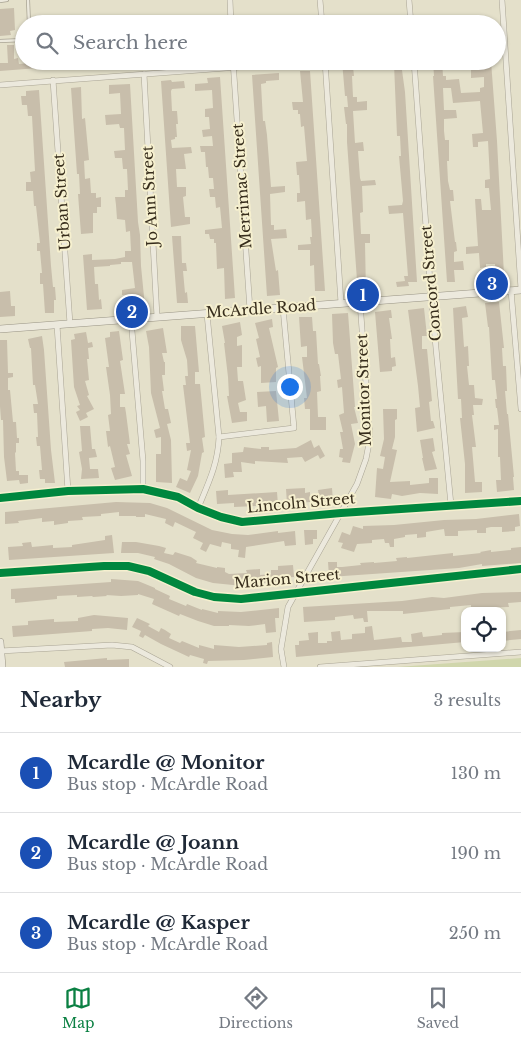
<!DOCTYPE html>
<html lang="en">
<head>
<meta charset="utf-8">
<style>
  :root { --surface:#fff; --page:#f6f6f7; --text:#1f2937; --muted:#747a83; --line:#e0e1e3; --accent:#0b8043 }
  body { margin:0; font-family:"Libre Baskerville",serif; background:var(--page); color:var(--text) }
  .controls { position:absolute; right:15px; bottom:15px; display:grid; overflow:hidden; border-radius:10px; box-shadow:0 1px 4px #0004 }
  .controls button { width:45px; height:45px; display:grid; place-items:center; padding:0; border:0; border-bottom:1px solid var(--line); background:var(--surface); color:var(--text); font:25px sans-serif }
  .you { position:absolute; left:289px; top:386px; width:18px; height:18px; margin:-12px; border:4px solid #fff; border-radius:50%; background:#1a73e8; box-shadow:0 0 0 8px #1a73e833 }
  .badge { display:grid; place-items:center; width:32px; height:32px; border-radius:50%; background:var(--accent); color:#fff; font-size:16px; font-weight:700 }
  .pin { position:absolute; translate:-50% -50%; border:2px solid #fff; box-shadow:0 1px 5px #0006 }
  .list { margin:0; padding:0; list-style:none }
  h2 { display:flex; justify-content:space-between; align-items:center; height:65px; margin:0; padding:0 20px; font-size:21px }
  h2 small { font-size:16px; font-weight:400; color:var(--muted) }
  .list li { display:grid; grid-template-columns:32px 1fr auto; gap:15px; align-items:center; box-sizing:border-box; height:80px; padding:0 20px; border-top:1px solid var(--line) }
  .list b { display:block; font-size:19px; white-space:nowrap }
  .list p { margin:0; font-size:16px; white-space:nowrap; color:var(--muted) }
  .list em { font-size:16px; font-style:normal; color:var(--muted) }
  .icon { flex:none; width:28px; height:28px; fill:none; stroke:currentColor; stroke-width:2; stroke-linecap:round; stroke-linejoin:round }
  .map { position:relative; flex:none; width:521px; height:667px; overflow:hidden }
  .search { position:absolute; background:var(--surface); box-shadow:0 1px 4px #0004; left:15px; right:15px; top:15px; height:55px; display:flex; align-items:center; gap:12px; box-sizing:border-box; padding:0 18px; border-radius:28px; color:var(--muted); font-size:19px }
  .sheet { height:305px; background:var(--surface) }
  nav { display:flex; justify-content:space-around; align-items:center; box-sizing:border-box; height:70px; border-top:1px solid var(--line); background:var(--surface); font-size:14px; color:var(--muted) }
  nav a { display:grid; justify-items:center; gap:2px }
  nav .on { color:var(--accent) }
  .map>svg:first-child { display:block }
  .green { fill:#d0d6ac }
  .building { fill:#c8beab }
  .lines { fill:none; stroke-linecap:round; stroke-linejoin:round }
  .service-casing { stroke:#a9a494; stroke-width:4 }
  .minor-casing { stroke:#a9a494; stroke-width:6 }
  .secondary-casing { stroke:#989384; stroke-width:8 }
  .service { stroke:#ece9dd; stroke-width:2.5 }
  .minor { stroke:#ece9dd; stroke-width:5 }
  .secondary { stroke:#ece9dd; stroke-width:7 }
  .cycleway-casing { stroke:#f6f0cf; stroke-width:11 }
  .cycleway { stroke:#00873e; stroke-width:8 }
  .labels { text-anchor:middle; stroke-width:4; stroke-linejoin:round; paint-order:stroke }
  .street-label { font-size:15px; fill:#372d1c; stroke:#f6f0cf }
</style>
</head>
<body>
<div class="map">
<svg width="521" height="667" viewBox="0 0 521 667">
  <rect width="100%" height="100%" fill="#e4e0ca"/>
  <path class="green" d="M521 658V667H397Z"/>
  <g class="building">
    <path d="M14 8 15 30 10 31 11 35 0 36V9Z"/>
    <path d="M7 45H14V59L18 58 19 64 31 63 30 61H77V65L0 71V63H8Z"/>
    <path d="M342 61H350V67H353L354 76H352L353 97H357V102L367 101V110L353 111 355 143 363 142 364 151H358L360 178 361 181 375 180 376 185 362 186 363 212 360 213 361 234H370V243H365L366 293 358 294 347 142V124H346L344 107H348L347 96H345Z"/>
    <path d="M433 61H442L443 76H446V80L459 79 461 93 480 92V88L484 87V77L471 78V67H474V63L491 61 497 141 504 275H496L495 264H486V267L480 268 479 253 466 254V247L478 246 475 199H481L482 210H491L489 188H485V180L490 179 488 141 478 142V147H473L472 134 483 133 480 101 453 103 451 88H443L444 110H456L457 118 444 119V131L445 140H449V161H447L448 181 450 190H453L454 201H450L455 242H456L457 251 454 252V262L463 261 464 270H454L455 282H447L433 76H434Z"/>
    <path d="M401 63 405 92 417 282H408L409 286 397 287 396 282 405 281 404 276H408L403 213 389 214 388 206 402 205 403 201 399 156H401L400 136H397L394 64Z"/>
    <path d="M300 71H310L325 291H315L314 265 310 266V250H298V245L311 244 310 237H312L311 219 306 220 305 201 297 202V193H300L299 175H297L296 162 307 161 304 126 301 127 300 114H298V110H293L292 102H303Z"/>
    <path d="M279 73V80L266 81V83L261 84 263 121H265L267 135 271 187 285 186V192L270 194 271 225H274V230L286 229 287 238 271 239 276 271 278 270 280 295 267 296 252 75Z"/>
    <path d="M220 77 235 298 225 299 224 268 217 269 216 243H214V239H210L209 234H205V230L222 228 220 207 216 208 215 197H210L209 189H214L213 178H209L208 167H206L205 152H201L200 146H213L212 136 203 137 202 130 210 129 209 117H205V109L213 108 212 90 195 91V84L208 83 207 78Z"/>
    <path d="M171 80 172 82 184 81 185 88 172 89 171 91 172 111H177L178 124H176L177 137H175V139L171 140 172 148 191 147 192 153 184 154 186 169H176L177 187H186V196L183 197 185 217H190V224L171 227 161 81Z"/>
    <path d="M130 84 138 222 140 235 141 266 145 307H134L133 294 122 295V290L135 288 132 262H121V264L110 265V266L94 267 95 284H98L99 300 101 299 102 309 87 310 83 255 92 254V260L115 259 125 257V251H131L130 231 126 232 125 220 117 219 116 205 115 197H125V190H128L127 169H123L122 158H115L114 151 125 150 124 128H120L119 124 106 125 105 115 121 114 120 93 109 94V85Z"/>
    <path d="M81 87 82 119 85 118 89 160 84 161 85 179 90 178 91 193H96V198L101 197V207H97V213H93V233L81 234 78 194H80L79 174H77L71 88Z"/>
    <path d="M39 90 51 266 53 287H55L56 300H54V313H45L43 284H40V273H42L40 251H37V243H40L36 206H34L33 191H26V182H31L30 172 35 171 32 116H28L27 105H22L21 96H26V91Z"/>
    <path d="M172 236H181L182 263H186L187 271H183L185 293 187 292 188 303H177Z"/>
    <path d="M10 291 11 306H15V316L0 317V292Z"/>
    <path d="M499 302 504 348H502L503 366H506L507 391H505L507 414H508L514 477H513L514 490 497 492 496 480H501L500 457H498V429L494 430V425H499L497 408H496L495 399H497L495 380H492L489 327H488L485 303Z"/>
    <path d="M466 306 468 317 462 318 464 347 468 346 469 366H467L469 385H474L475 398 483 399 482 405H473L474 415H472L476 447H472L475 482H482V492L465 493V464L460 418H462L461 399H458L453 308Z"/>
    <path d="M424 308 427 336H422V349H427L432 401 429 402 431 421H433L435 428 417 432 415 408 420 407 418 386 408 310Z"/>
    <path d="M391 310 392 318H389L392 339H390L391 358 395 357 396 366 392 367V371L380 372 375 312Z"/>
    <path d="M348 313 355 407H354L358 423 351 424 355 444 350 463 342 462 343 458 339 457 340 449H343L340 432H343L339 415 344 413 342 387 338 388 337 380 341 379 338 354H335L333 343 332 314Z"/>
    <path d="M299 317H312L313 331H316L318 364H319L321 376H320L321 391 317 392 318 417H326V430H310V409H305L304 398H307L302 357H307V346L301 347Z"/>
    <path d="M272 319 273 327 269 328 278 367 276 368V382L261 383V366L258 367 256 358 260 357 256 339 259 338 255 323Z"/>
    <path d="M240 322 242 335 237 337V346L242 345V367H237L238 381H243L246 400 238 403 240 412H247V421L232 423 227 396H229L228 377 224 343H225L222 326Z"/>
    <path d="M181 326H195L199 372H195V384H200L205 437 202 438 204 452 202 453 198 476 190 493 176 487 180 478 187 481 191 471 187 470 191 450 187 451 186 443H190L183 385H186L185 376H188L187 360 181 340Z"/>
    <path d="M163 328 167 353H162L164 362H165V375H162L164 391H162L165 409H168L171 423 167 424 171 440 172 483 156 482V454H161V437L156 438 154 430 160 428 151 393 149 347 146 331Z"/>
    <path d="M119 331 123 360 120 361 125 394H120V407H125L126 413 130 444H127L130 454 126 455 132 476 115 480 111 468 115 467 110 446 108 447 106 431H110L108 415 111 414 110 395 106 367H109L105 338 110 337V332Z"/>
    <path d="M86 332 88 343 92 342 93 347 88 348 89 359H87L89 380 85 381 89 395 87 396 94 409 86 413 88 417 80 421 76 412 80 410 77 406 80 405 74 387 71 340 75 339 74 334Z"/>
    <path d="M42 336 44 350 51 450 55 483H45V479H40L39 470H42L40 446H37L36 437H38L37 413H34L33 404H38L35 385H33L31 348H30L28 339Z"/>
    <path d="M0 340H7L8 373H13V377L8 378V390H10L13 422H16L17 438H19V443H16V452L15 453 16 471H19V475H28V483L20 484 19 480 7 481 4 457 3 420H1L0 406Z"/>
    <path d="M276 391 279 421 267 422 266 406 258 407 257 392Z"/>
    <path d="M383 409H397V419L395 420V437L392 449 397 450 390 482 410 481V485L429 483V478H438V494L420 493 402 496 392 494 391 499 375 497 377 468 383 469 385 457 380 456 384 439Z"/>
    <path d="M80 426H90L92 449H95L97 457 89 458 90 469H98L99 478 81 479 82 469 79 452 82 451Z"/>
    <path d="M433 438 435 451 432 452 437 469 425 471 422 458H423L420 440Z"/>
    <path d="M311 440 314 448 319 445 325 456 320 459 318 455 305 462 302 457 287 458 288 463 255 461V464L241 462 242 472H233L234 477 225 478 224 464 232 463V453L243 452 244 447 261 449V447H269V450L296 448Z"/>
    <path d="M305 488V493L310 492V502L287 504 286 489Z"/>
    <path d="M332 488 333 501 320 502 318 490Z"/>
    <path d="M228 490V495L277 492 278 505 234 507V503L217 504 216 491Z"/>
    <path d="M116 502 150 503 167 508 212 530 232 534 248 535 278 531V533L295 531 296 545 285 546 284 541 246 547 245 558 238 557 239 550 231 549V544L222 542 221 547 210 544 206 552 200 549 203 543 193 538 196 532 175 522 173 527 165 523 166 519 145 514V517H136V516H119V512L101 514V516L82 517 83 520 68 521V523L54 525V521L42 522V518L18 521 19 523 5 524V512Z"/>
    <path d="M519 514 520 526 515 527V531L502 532V527H491L486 528V533H477V530L458 531V536H445L444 529 426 532V537L417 538V534L405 535V537L394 539V547H390L389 543H385L384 539 372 540V543L357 544 354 552 341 548 343 543 338 542 342 532 350 535 353 526 363 529V526L394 525 444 520 476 519Z"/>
    <path d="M304 530H317V539H313V544L305 545Z"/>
    <path d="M112 535 114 553 9 560 8 547 23 546 22 543 31 542 32 547 53 545V548L72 547V545L105 540V536Z"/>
    <path d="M122 542H136L159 546 166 548 164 553 173 555 175 552 191 557 197 561 196 563 217 568V567L225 568V572L229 574 247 573 246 570 260 569V575L271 574V570H278V566L293 565 294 577 276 578V582L261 583V588H256V584L233 585 213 583 196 578 169 564 154 559 155 557 138 553H121Z"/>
    <path d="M521 547V563L482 566V564L459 568 329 577 328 562H337V567H342L361 565 360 563 374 562V563L397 561 396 558 407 557V558L453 553V556L481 553 480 552 491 550V552L511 550V548Z"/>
    <path d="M111 579 138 581 155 588V589L170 596 169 599 186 606 187 604 202 610V609L218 613V611L241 612 279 608V618H275L276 632 266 633 265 624 249 626 229 625V626H214L198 621 180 614 179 616 152 604 154 599 138 594V595L121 596 106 595 107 596 93 597 92 596 77 597V595L57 596V599L15 603V599H11V589L111 582Z"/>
    <path d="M521 592V602L508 603 509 607 471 608V605L450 607V609L403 614V611H367L368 622H364L363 618 354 619 353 615 335 617V620L304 622 303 607 402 601 432 597 444 598 482 593Z"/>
    <path d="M94 615 128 618 127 630 108 628 92 629V631L79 632 13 637 12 626 28 625V621L54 619V622L78 621V618Z"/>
    <path d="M137 618 150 624 148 626 159 632 161 628 165 630 171 634 169 638 180 643 182 641 199 648V645L214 649V645L239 647 267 645V643L272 642 273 657 244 660 208 661 207 664 203 663 204 659 190 655 189 657 161 644 145 635 143 638 139 636 141 631 132 627Z"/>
    <path d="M372 626 374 640 401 637 402 642H412L411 634 422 632 423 637 442 635V633L465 632V642L296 657 295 645H299V641L309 640 308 633 318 632V643H327V641H332L331 632 340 631 341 640 352 639V634L365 633V627Z"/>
    <path d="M521 630V639L502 641V632Z"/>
    <path d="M107 658V660L129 659V667H65L64 662Z"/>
  </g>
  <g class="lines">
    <defs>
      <g id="service">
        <path d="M28 0 29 24"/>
        <path d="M0 1 7 0"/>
        <path d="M0 41 24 40"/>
      </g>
      <g id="minor">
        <path d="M230 0 231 24"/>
        <path d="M320 0 322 24"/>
        <path d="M409 0 411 24"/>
        <path d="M502 0 521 289"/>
        <path d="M233 61 250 310"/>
        <path d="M325 61 341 303"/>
        <path d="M414 61 431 296 451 505"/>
        <path d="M144 74 157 317"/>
        <path d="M53 80 70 324"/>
        <path d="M0 85 320 61"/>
        <path d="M511 290 521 409"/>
        <path d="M131 319 143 461V489"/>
        <path d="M57 325 68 491"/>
        <path d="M219 437 294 428 283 308"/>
        <path d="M0 498 68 491 143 489 178 497 198 508 221 517 242 522 341 513 521 501"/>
        <path d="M198 508C208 484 218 464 219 437L207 314"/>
        <path d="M0 573 104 566H128L149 571 195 592 214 597 241 599 521 569"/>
        <path d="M0 651 112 645 132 647 170 667"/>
        <path d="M284 667 281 649 288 607 357 484 366 459 370 438 360 302"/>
        <path d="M320 667 521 652"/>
      </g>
      <g id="secondary">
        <path d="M0 329 521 290"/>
        <path d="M0 642 2 667"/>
      </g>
    </defs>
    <use href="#service" class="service-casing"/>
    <use href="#minor" class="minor-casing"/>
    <use href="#secondary" class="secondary-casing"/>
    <use href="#service" class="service"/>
    <use href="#minor" class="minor"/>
    <use href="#secondary" class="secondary"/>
    <defs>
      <g id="cycleway">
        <path d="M0 498 68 491 143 489 178 497 198 508 221 517 242 522 341 513 521 501"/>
        <path d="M0 573 104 566H128L149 571 195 592 214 597 241 599 521 569"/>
      </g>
    </defs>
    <use href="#cycleway" class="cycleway-casing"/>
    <use href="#cycleway" class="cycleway"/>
  </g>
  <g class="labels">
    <g class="street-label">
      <text transform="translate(242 186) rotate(-94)" y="5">Merrimac Street</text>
      <text transform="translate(150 196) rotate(-93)" y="5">Jo Ann Street</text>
      <text transform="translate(62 202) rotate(-94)" y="5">Urban Street</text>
      <text transform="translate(431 283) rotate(-95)" y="5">Concord Street</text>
      <text transform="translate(261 309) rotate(-4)" y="5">McArdle Road</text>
      <text transform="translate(364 390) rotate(-92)" y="5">Monitor Street</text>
      <text transform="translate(301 503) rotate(-5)" y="5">Lincoln Street</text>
      <text transform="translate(287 579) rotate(-5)" y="5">Marion Street</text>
    </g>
  </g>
</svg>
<div class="controls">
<button><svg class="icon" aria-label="locate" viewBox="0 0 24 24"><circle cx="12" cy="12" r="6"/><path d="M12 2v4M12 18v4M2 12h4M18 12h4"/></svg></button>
</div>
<div class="you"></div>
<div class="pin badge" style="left:363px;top:295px;background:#1a4fb4">1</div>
<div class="pin badge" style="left:132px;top:312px;background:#1a4fb4">2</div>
<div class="pin badge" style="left:492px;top:284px;background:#1a4fb4">3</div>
<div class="search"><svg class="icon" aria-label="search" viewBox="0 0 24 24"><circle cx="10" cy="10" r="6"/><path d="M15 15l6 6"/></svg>Search here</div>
</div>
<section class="sheet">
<h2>Nearby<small>3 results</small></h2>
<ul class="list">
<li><span class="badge" style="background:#1a4fb4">1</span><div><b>Mcardle @ Monitor</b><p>Bus stop · McArdle Road</p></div><em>130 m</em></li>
<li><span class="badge" style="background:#1a4fb4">2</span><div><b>Mcardle @ Joann</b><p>Bus stop · McArdle Road</p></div><em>190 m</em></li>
<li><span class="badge" style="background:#1a4fb4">3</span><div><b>Mcardle @ Kasper</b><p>Bus stop · McArdle Road</p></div><em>250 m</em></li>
</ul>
</section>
<nav>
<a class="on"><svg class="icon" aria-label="map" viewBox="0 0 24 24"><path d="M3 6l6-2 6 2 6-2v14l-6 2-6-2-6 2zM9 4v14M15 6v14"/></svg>Map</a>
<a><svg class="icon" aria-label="directions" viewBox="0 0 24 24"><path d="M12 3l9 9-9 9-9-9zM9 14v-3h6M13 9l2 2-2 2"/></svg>Directions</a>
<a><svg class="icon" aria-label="saved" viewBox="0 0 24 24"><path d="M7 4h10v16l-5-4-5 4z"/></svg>Saved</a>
</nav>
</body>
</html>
